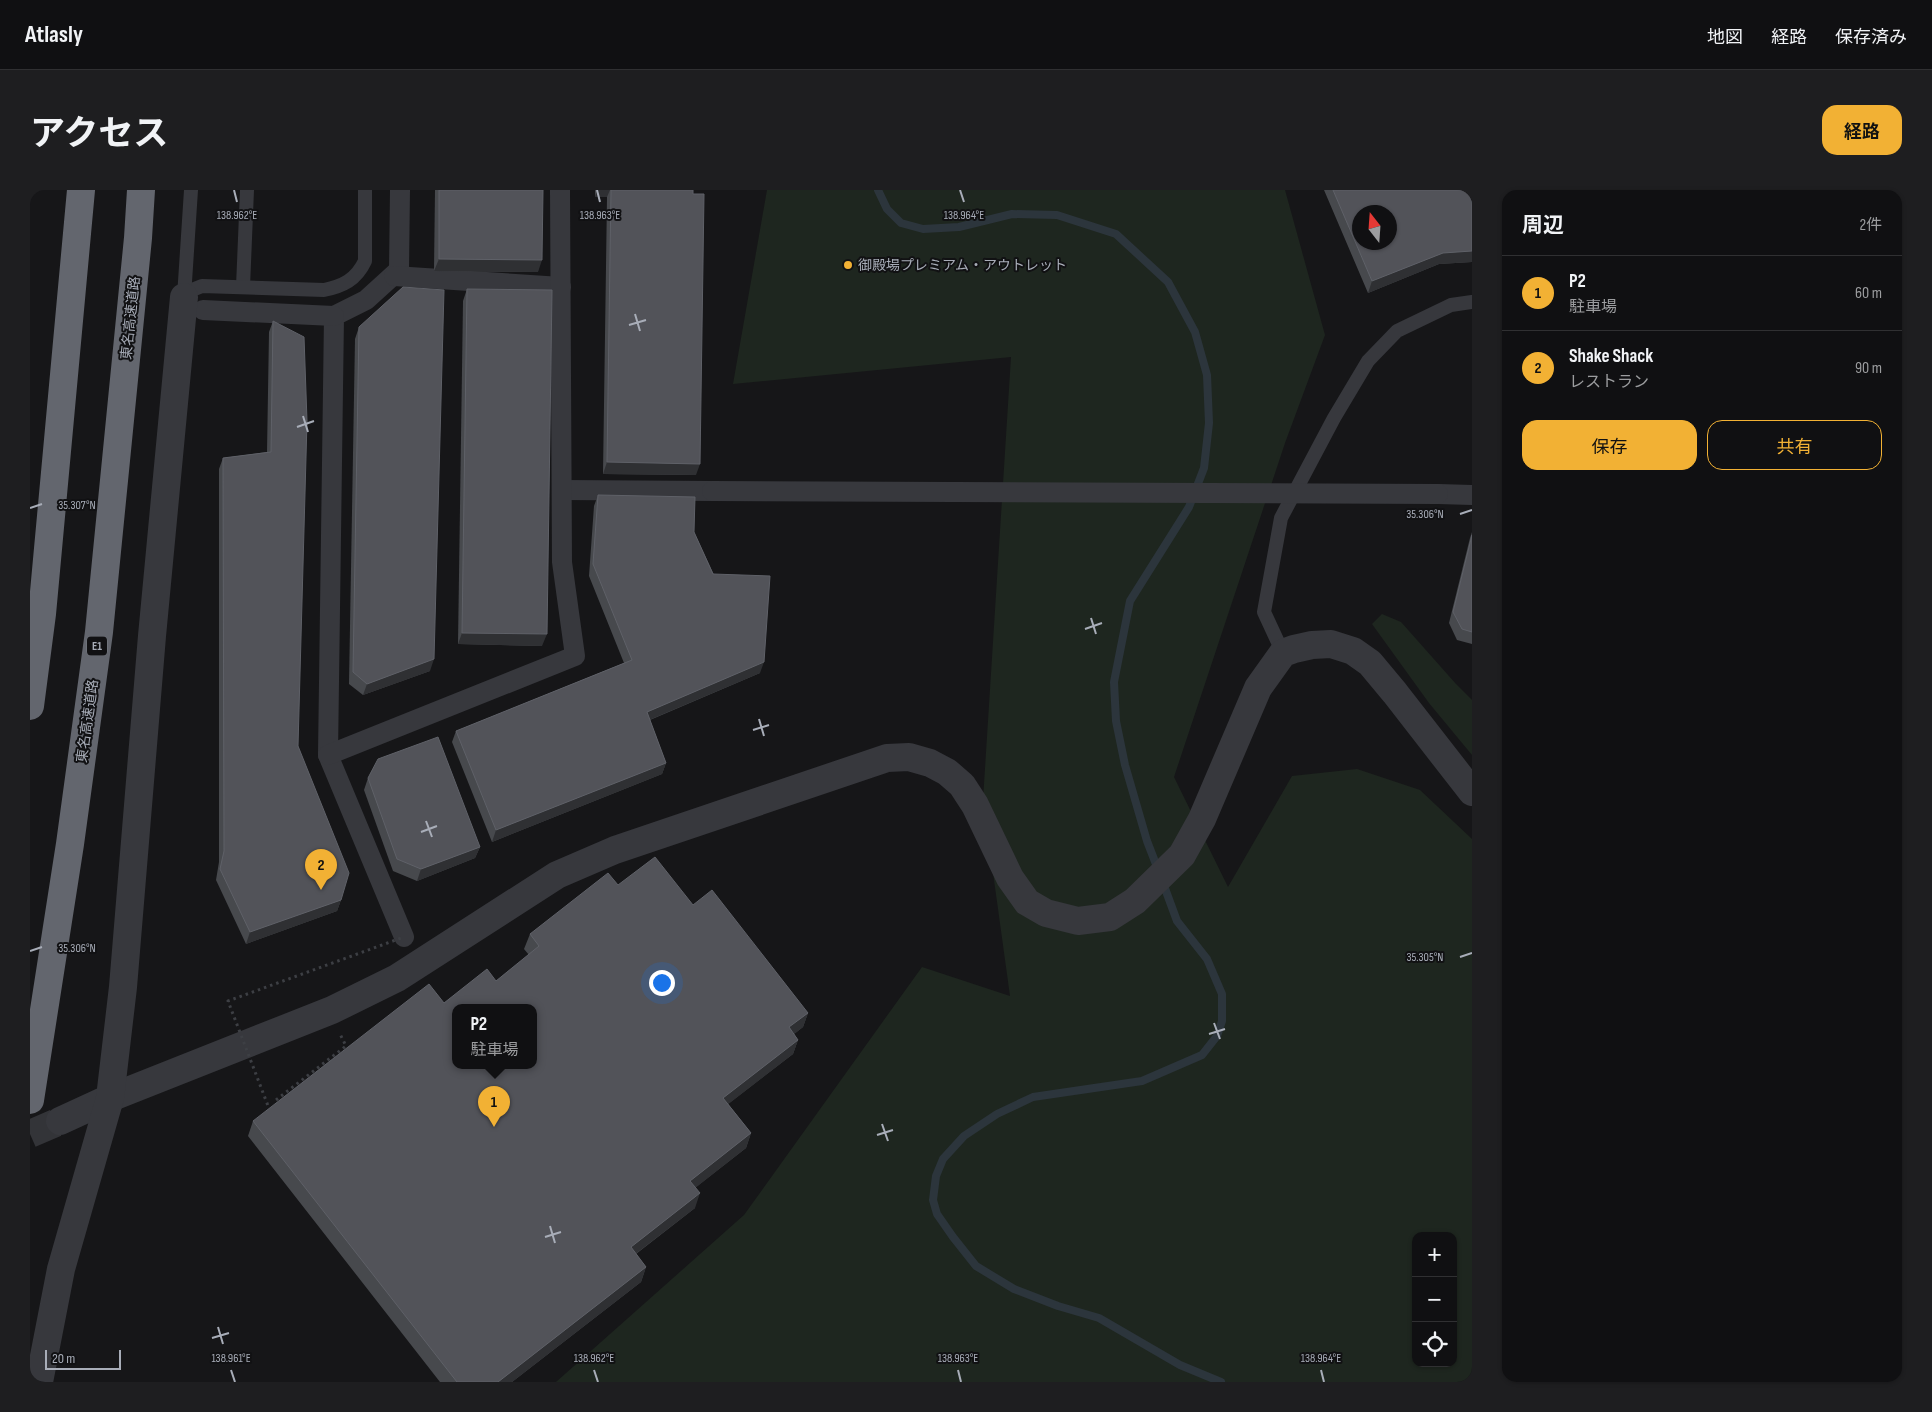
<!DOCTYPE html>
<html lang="ja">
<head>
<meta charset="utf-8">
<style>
  :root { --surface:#101012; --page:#1e1e20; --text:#f1f3f6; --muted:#9c9d9f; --line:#303032; --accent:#f2b134 }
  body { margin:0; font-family:"Sofia Sans Condensed","Noto Sans JP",sans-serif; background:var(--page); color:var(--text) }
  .controls { position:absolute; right:15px; bottom:15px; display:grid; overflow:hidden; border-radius:10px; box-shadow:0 1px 4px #0004 }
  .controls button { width:45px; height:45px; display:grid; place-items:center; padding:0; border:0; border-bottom:1px solid var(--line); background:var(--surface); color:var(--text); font:25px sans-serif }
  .compass { position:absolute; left:1322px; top:15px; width:45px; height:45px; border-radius:50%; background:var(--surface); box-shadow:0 1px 4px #0004; rotate:343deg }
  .scale { position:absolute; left:15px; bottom:12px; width:76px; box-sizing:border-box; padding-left:5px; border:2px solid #a8adb8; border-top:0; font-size:14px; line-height:18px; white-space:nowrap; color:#a8adb8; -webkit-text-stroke:4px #111113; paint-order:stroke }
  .you { position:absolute; left:631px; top:792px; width:18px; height:18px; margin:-12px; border:4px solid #fff; border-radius:50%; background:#1a73e8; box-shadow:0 0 0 8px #1a73e833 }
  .badge { display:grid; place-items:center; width:32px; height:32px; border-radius:50%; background:var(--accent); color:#111; font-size:16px; font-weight:700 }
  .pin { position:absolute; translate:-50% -41px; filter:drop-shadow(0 1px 2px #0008) }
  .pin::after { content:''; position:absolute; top:26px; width:18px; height:15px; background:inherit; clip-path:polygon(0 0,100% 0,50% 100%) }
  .popup { position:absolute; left:422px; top:814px; width:85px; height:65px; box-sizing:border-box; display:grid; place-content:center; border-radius:10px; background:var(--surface); filter:drop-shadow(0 1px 4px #0005); font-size:16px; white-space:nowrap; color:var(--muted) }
  .popup b { font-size:19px; color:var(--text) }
  .popup::after { content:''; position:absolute; left:50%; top:100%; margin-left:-10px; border:10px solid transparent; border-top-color:var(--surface) }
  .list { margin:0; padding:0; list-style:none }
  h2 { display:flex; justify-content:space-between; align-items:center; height:65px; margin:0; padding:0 20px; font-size:21px }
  h2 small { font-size:16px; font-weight:400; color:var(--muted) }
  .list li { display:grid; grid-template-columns:32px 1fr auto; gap:15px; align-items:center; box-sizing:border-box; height:75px; padding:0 20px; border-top:1px solid var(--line) }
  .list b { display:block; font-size:19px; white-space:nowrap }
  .list p { margin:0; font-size:16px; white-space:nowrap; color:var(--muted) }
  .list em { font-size:16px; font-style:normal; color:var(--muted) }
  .actions { display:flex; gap:10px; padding:15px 20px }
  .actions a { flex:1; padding:11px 0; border:1px solid var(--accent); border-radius:15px; text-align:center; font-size:18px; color:var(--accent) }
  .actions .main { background:var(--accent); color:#111 }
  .icon { flex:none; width:28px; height:28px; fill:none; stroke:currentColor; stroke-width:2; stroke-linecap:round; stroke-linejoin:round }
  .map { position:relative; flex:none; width:1442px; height:1192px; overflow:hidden; border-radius:15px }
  header { display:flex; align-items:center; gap:30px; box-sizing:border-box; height:70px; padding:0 25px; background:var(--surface); border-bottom:1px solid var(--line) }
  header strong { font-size:24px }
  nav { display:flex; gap:28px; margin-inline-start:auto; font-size:18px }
  .intro { display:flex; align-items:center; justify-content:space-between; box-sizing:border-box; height:120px; padding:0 30px }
  h1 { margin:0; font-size:35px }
  .button { padding:12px 22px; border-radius:15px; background:var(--accent); color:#111; font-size:18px; font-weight:700 }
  main { display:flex; gap:30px; padding:0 30px }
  aside { flex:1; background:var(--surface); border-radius:15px; box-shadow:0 1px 4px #0004 }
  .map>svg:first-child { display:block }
  .green { fill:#1e261f; fill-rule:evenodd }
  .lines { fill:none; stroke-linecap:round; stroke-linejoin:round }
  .stream { stroke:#2c353c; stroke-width:8 }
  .minor-tunnel { stroke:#333438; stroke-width:28; stroke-dasharray:28 14; stroke-linecap:butt }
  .path { stroke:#3d3f44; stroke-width:3; stroke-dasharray:2.5 4; stroke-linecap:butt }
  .service { stroke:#37383d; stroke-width:14 }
  .pedestrian { stroke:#37383d; stroke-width:20 }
  .minor { stroke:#37383d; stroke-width:28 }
  .tertiary { stroke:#37383d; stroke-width:28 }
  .motorway { stroke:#63666e; stroke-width:28 }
  .path-bridge { stroke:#3d3f44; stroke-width:3; stroke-dasharray:2.5 4; stroke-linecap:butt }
  .pedestrian-bridge { stroke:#37383d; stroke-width:20 }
  .wall { fill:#47494d }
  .shaded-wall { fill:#2f3033 }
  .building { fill:#525359; stroke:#5f6168; fill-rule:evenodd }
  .ticks { fill:none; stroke:#a8adb8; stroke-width:2 }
  .poi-dot { fill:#f2b134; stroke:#111113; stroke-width:2 }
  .labels { text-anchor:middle; stroke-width:4; stroke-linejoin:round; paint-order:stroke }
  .shield { fill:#111113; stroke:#7b7e86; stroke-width:1 }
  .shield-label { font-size:12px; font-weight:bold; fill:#a8adb8 }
  .poi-label { font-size:14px; fill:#a8adb8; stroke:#111113; text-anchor:start }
  .street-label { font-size:14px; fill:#a8adb8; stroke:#111113 }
  .ticks-label { font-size:12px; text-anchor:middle; fill:#a8adb8; stroke:#111113; stroke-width:4; stroke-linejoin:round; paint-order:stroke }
</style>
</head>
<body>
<header>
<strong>Atlasly</strong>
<nav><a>地図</a><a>経路</a><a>保存済み</a></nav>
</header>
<div class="intro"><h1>アクセス</h1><a class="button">経路</a></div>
<main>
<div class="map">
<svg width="1442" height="1192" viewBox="0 0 1442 1192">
  <rect width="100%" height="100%" fill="#161618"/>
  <g class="green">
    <path d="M737 0H1255L1295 145 1255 253 1144 587 1198 697 1262 586 1327 579 1390 600 1442 649V1192H526L714 1025 892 777 980 806 953 610 981 167 703 194ZM1386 1046H1423V1173H1386Z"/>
    <path d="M1352 424 1371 432 1426 494 1442 510V565L1399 513 1342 434Z"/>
  </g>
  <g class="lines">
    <g class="stream">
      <path d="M848 0 857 19 871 33 893 39 929 37 982 24 1027 25 1086 44 1138 92 1165 142 1177 185 1179 233 1174 278 1159 317 1100 411 1084 492 1086 531 1095 575 1117 651 1129 682"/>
      <path d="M1133 693 1147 731 1177 769 1192 804V831L1187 846 1172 865 1112 891 1003 907 967 924 934 946 913 969 906 986 903 1010 907 1024 923 1047 946 1076 984 1099 1028 1116 1069 1128 1150 1175 1191 1192"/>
    </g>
    <path class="minor-tunnel" d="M0 944 30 931"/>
    <path class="path" d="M246 910 316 856 310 844"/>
    <g class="service">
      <path d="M213 97 217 0"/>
      <path d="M154 107 162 100 172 96 294 100C313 96 326 90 335 71V0"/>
      <path d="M154 107 161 0"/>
      <path d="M1253 463 1234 422 1251 328 1304 228 1338 171 1367 141 1421 115 1442 112"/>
    </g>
    <g class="pedestrian">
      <path d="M370 0 369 80 336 110 304 126 298 565 374 747"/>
      <path d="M364 86 531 97"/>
      <path d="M173 120 304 126"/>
      <path d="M532 300 682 301"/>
      <path d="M1408 304 1442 305"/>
      <path d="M298 565 545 466 532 372 530 0"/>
    </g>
    <path class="minor" d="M30 931 80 908"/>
    <g class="tertiary">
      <path d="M80 908 302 820 367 788 527 685 585 660 857 568 879 567 900 573 917 582 932 595 945 615 980 688 997 712 1016 723 1048 731 1080 727 1105 711 1152 665 1172 629 1228 498 1253 463 1264 459 1282 455 1301 454 1323 461 1340 473 1365 503 1442 602"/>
      <path d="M9 1192 31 1079 80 908 93 797 122 446 154 107"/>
    </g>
    <g class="motorway">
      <path d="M0 516 12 424 51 0"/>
      <path d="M0 910 40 654 69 442 108 48 111 0"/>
    </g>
    <path class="path-bridge" d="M240 921 198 811 374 747"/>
    <path class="pedestrian-bridge" d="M682 301 1408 304"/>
  </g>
  <g class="wall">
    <path d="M405 0H513L508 82 404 81Z"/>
    <path d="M565 0H663L666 285 573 284 577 7H565Z"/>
    <path d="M1294 0H1442V72L1409 74 1338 103Z"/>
    <path d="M437 99 512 456 428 454 433 111Z"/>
    <path d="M243 131 268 556 311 710 307 721 216 754 186 690 189 672V279L193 268 237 262 239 142Z"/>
    <path d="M329 137 400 481 333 505 319 494 325 149Z"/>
    <path d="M568 305 664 342 730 483 620 530 636 573 632 584 462 652 422 552 426 541 594 473 559 386 564 316Z"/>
    <path d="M1442 342V454L1427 450 1419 433 1440 348Z"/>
    <path d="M338 588 450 657 445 668 387 691 363 681 334 600Z"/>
    <path d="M588 695 663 715 778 823 773 837 764 844 768 850 763 864 698 914 721 943 716 958 666 997 665 1018 606 1064 616 1077 611 1092 482 1192H410L218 946 223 931 414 813 466 791 499 765 494 759 500 744Z"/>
  </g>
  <g class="shaded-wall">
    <path d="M567 0H580L577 7H565Z"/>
    <path d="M1442 61V72L1409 74 1338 103 1342 91 1413 63Z"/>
    <path d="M409 69 512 70 508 82 404 81Z"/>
    <path d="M577 272 670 274 666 285 573 284Z"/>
    <path d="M432 443 517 444 512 456 428 454Z"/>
    <path d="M404 469 400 481 333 505 337 494Z"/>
    <path d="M734 472 730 483 612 533 617 522Z"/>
    <path d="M636 573 632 584 462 652 466 640Z"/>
    <path d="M450 657 445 668 387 691 391 679Z"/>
    <path d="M311 710 307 721 216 754 220 742Z"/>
    <path d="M778 823 773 837 754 852 759 837Z"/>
    <path d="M768 850 763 864 688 922 693 908Z"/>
    <path d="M721 943 716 958 655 1006 660 991Z"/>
    <path d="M670 1003 665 1018 595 1072 601 1057Z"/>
    <path d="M616 1077 611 1092 482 1192H468Z"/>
  </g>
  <g class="building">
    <path d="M409 0H513L512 70 409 69Z"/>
    <path d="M581 0H663V4H674L670 274 577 272Z"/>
    <path d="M1303 0H1442V61L1413 63 1342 91ZM1330 22H1360V52H1330Z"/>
    <path d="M373 97 414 100 404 469 337 494 323 482 329 137Z"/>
    <path d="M437 99 522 100 517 444 432 443Z"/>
    <path d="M243 131 274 147 277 231 268 556 319 683 311 710 220 742 190 679 194 661 193 268 241 262Z"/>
    <path d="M568 305 665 307 664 342 683 384 740 386 734 472 617 522 636 573 466 640 426 541 602 470 563 374Z"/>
    <path d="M1442 345V442L1432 439 1423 422Z"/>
    <path d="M408 547 450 657 391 679 367 669 338 588 348 569Z"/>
    <path d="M625 667 663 715 682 700 778 823 759 837 768 850 693 908 721 943 660 991 670 1003 601 1057 616 1077 468 1192H427L223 931 399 794 414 813 457 779 466 791 509 756 500 744 578 683 588 695ZM425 818H503V876H425Z"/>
  </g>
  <path class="ticks" d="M204 0 207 12M567 0 570 12M930 0 934 12M605 124 610 141M599 135 616 130M273 226 278 242M267 237 284 231M0 318 12 314M1430 324 1442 320M1061 428 1066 444M1055 439 1072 433M729 529 734 546M723 540 739 535M396 631 402 647M391 642 407 636M0 761 12 757M1430 767 1442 763M1184 833 1190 849M1179 844 1195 839M852 934 858 951M847 945 863 940M520 1036 525 1053M515 1047 531 1042M188 1137 193 1154M182 1148 199 1143M201 1180 205 1192M564 1180 568 1192M928 1180 931 1192M1291 1180 1294 1192"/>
  <circle class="poi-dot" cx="818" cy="75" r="5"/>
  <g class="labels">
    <rect class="shield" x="57" y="446.5" width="20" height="19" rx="4"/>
    <g class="shield-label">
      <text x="67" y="460">E1</text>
    </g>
    <g class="poi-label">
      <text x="828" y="80">御殿場プレミアム・アウトレット</text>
    </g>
    <g class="street-label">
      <text transform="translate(100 128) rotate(-84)" y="5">東名高速道路</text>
      <text transform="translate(57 531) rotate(-82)" y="5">東名高速道路</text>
    </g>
  </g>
  <g class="ticks-label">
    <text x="207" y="29">138.962°E</text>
    <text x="570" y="29">138.963°E</text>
    <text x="934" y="29">138.964°E</text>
    <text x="47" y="319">35.307°N</text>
    <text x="1395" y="328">35.306°N</text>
    <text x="47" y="762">35.306°N</text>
    <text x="1395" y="771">35.305°N</text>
    <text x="201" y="1172">138.961°E</text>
    <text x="564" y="1172">138.962°E</text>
    <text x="928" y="1172">138.963°E</text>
    <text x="1291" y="1172">138.964°E</text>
  </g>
</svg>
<div class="controls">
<button>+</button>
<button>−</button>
<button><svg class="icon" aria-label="locate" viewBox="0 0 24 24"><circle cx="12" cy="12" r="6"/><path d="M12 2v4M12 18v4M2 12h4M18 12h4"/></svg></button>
</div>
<svg class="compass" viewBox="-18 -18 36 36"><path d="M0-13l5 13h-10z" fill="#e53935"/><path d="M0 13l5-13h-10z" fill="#9c9d9f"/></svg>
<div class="scale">20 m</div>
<div class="you"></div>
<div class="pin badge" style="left:464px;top:937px">1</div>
<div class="popup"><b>P2</b>駐車場</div>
<div class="pin badge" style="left:291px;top:700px">2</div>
</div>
<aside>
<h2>周辺<small>2件</small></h2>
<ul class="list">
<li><span class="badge">1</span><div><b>P2</b><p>駐車場</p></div><em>60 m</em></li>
<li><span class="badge">2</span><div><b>Shake Shack</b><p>レストラン</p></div><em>90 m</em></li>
</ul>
<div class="actions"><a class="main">保存</a><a>共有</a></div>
</aside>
</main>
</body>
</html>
